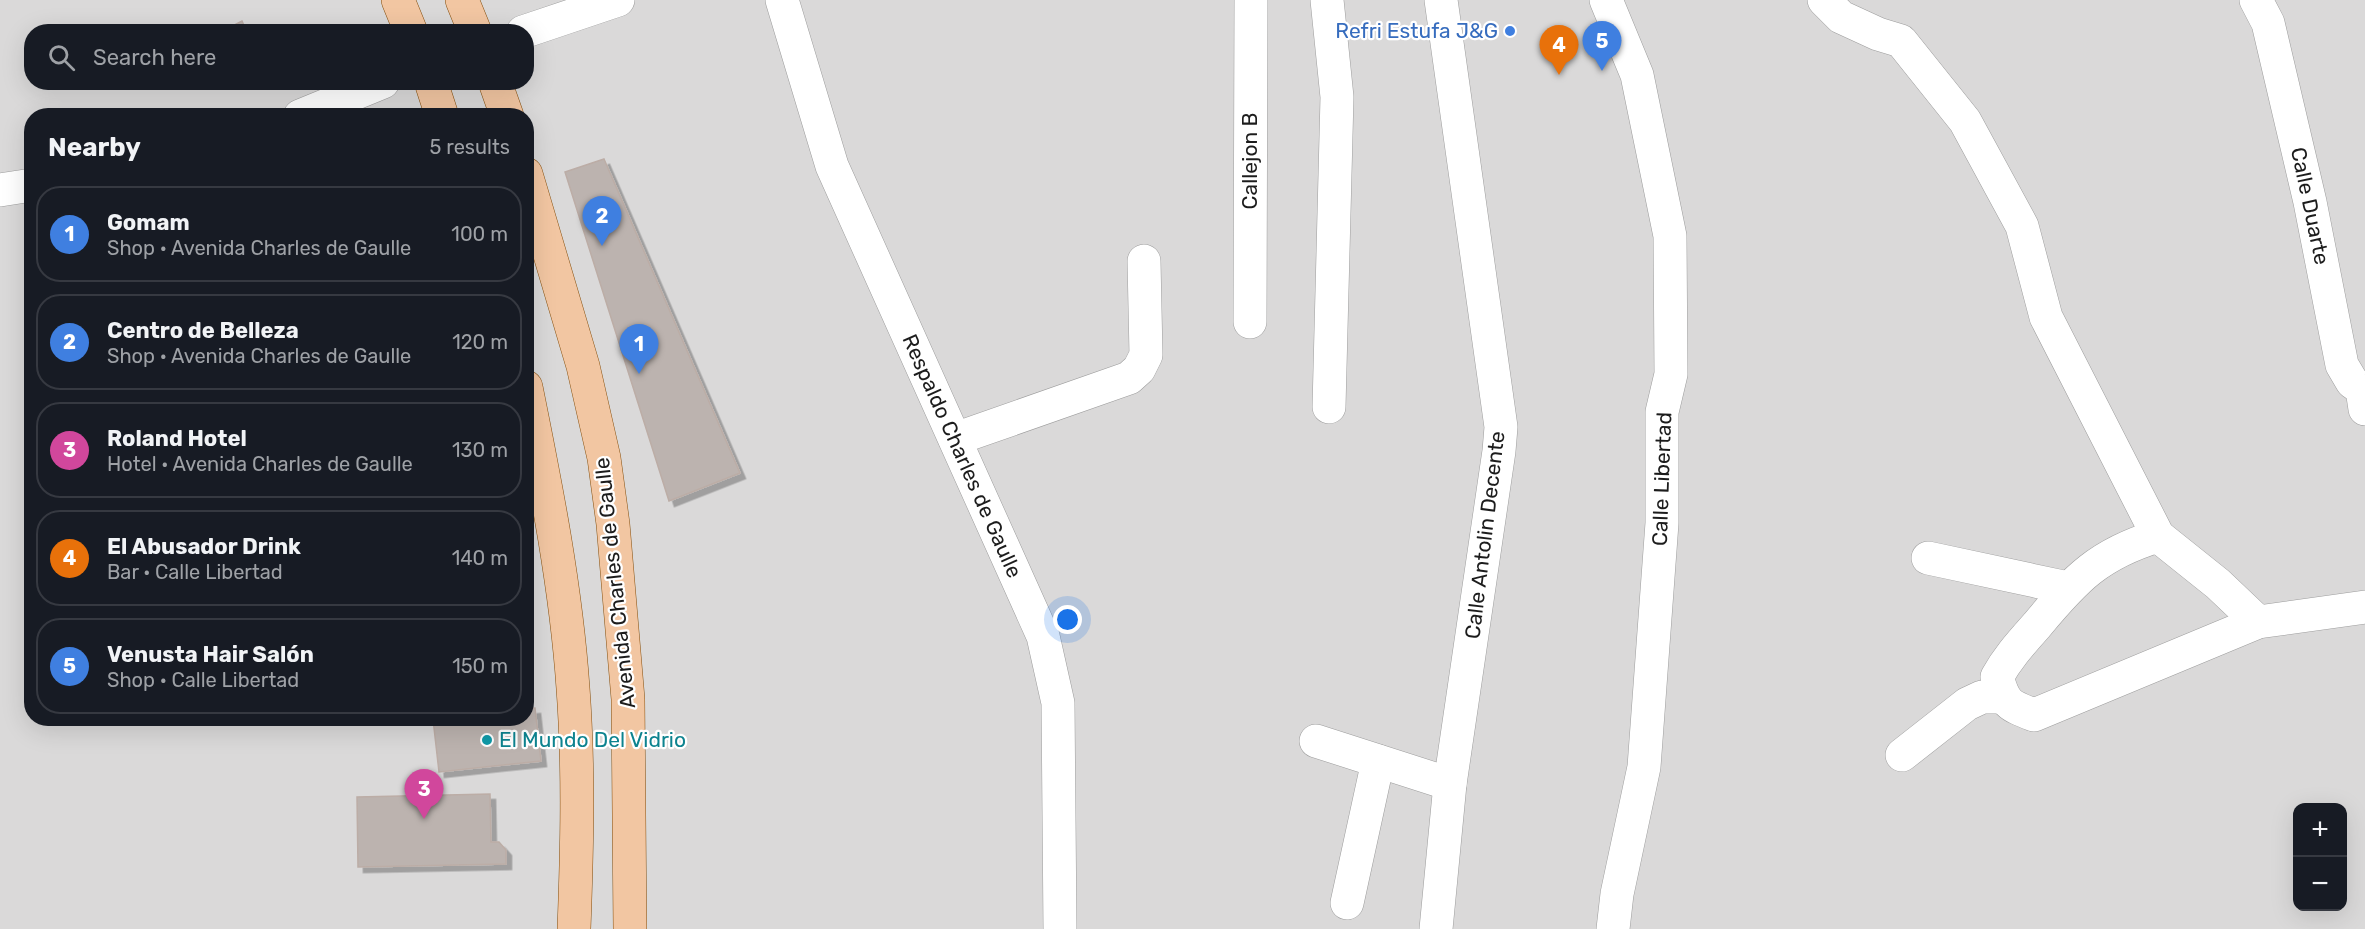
<!DOCTYPE html>
<html lang="en">
<head>
<meta charset="utf-8">
<style>
  :root { --surface:#171b24; --page:#20242c; --text:#f1f3f6; --muted:#9ea1a6; --line:#363941; --accent:#d68f99 }
  body { margin:0; font-family:Rubik,sans-serif; background:var(--page); color:var(--text) }
  .controls { position:absolute; right:18px; bottom:18px; display:grid; overflow:hidden; border-radius:12px; box-shadow:0 6px 24px #0002 }
  .controls button { width:54px; height:54px; display:grid; place-items:center; padding:0; border:0; border-bottom:2px solid var(--line); background:var(--surface); color:var(--text); font:30px sans-serif }
  .you { position:absolute; left:1068px; top:620px; width:21px; height:21px; margin:-15px; border:4px solid #fff; border-radius:50%; background:#1a73e8; box-shadow:0 0 0 9px #1a73e833 }
  .badge { display:grid; place-items:center; width:39px; height:39px; border-radius:50%; background:var(--accent); color:#fff; font-size:20px; font-weight:700 }
  .pin { position:absolute; translate:-50% -50px; filter:drop-shadow(0 2px 3px #0008) }
  .pin::after { content:''; position:absolute; top:32px; width:21px; height:18px; background:inherit; clip-path:polygon(0 0,100% 0,50% 100%) }
  .list { margin:0; padding:0; list-style:none }
  h2 { display:flex; justify-content:space-between; align-items:center; height:78px; margin:0; padding:0 24px; font-size:26px }
  h2 small { font-size:20px; font-weight:400; color:var(--muted) }
  .list li { display:grid; grid-template-columns:39px 1fr auto; gap:18px; align-items:center; box-sizing:border-box; height:96px; margin:0 12px 12px; padding:0 12px; border:2px solid var(--line); border-radius:24px }
  .list b { display:block; font-size:22px; white-space:nowrap }
  .list p { margin:0; font-size:20px; white-space:nowrap; color:var(--muted) }
  .list em { font-size:20px; font-style:normal; color:var(--muted) }
  .icon { flex:none; width:33px; height:33px; fill:none; stroke:currentColor; stroke-width:2; stroke-linecap:round; stroke-linejoin:round }
  .map { position:relative; flex:none; width:2365px; height:929px; overflow:hidden }
  .search { position:absolute; background:var(--surface); box-shadow:0 6px 24px #0002; left:24px; top:24px; width:510px; height:66px; display:flex; align-items:center; gap:15px; box-sizing:border-box; padding:0 21px; border-radius:24px; color:var(--muted); font-size:22px }
  .panel { position:absolute; background:var(--surface); box-shadow:0 6px 24px #0002; left:24px; top:108px; width:510px; height:618px; border-radius:24px }
  .map>svg:first-child { display:block }
  .residential { fill:#dad9d9; fill-rule:evenodd }
  .building { fill:#bcb3af; stroke:#bcada6; stroke-width:1.5; filter:url(#shadow) }
  .lines { fill:none; stroke-linecap:round; stroke-linejoin:round }
  .minor-casing { stroke:#9d9d9d; stroke-width:34 }
  .tertiary-casing { stroke:#9d9d9d; stroke-width:34 }
  .primary-casing { stroke:#854f0e; stroke-width:34 }
  .minor { stroke:#fff; stroke-width:33 }
  .tertiary { stroke:#fff; stroke-width:33 }
  .primary { stroke:#f2c6a2; stroke-width:33 }
  .shop-dot { fill:#3f7fe0; stroke:#fff; stroke-width:2 }
  .culture-dot { fill:#0f9aa8; stroke:#fff; stroke-width:2 }
  .labels { text-anchor:middle; stroke-width:4.5; stroke-linejoin:round; paint-order:stroke }
  .shop-label { font-size:21px; fill:#366cbe; stroke:#fff; text-anchor:end }
  .street-label { font-size:21px; fill:#1c1c1c; stroke:#fff }
  .culture-label { font-size:21px; fill:#0d838f; stroke:#fff; text-anchor:start }
</style>
</head>
<body>
<div class="map">
<svg width="2365" height="929" viewBox="0 0 2365 929">
  <defs>
    <filter id="shadow"><feDropShadow dx="5.5" dy="5.5" stdDeviation="0" flood-color="#0004"/></filter>
  </defs>
  <rect width="100%" height="100%" fill="#ece8e2"/>
  <path class="residential" d="M0 0H2365V929H0ZM32 32H526V82H32ZM32 116H526V718H32ZM2298 808H2342V906H2298Z"/>
  <g class="building">
    <path d="M242 21 247 32H221Z"/>
    <path d="M604 159 740 473 669 501 565 172Z"/>
    <path d="M535 708 541 761 439 772 433 719 526 718V709Z"/>
    <path d="M490 794 491 842H499L506 850V864L358 867 357 797Z"/>
  </g>
  <g class="lines">
    <defs>
      <g id="minor">
        <path d="M782 0 832 166 1043 636 1058 703 1060 929"/>
        <path d="M1327 0 1337 97 1329 407"/>
        <path d="M1606 0 1637 75 1670 236 1671 374 1662 412V523L1644 767 1617 894 1613 929"/>
        <path d="M1824 0 1841 17 1878 34 1901 41 1965 121 2022 226 2046 317 2158 536 2218 584 2258 622"/>
        <path d="M2256 0 2268 23 2310 202 2342 365 2352 382 2362 389 2365 409"/>
        <path d="M1250 322 1251 0"/>
        <path d="M955 439 1129 378 1139 369 1146 355 1144 261"/>
        <path d="M2158 536C2099 554 2076 578 2037 625 2022 642 2008 657 1997 677 2005 704 2008 705 2034 715L2258 622 2365 607"/>
        <path d="M1928 558 2068 588"/>
        <path d="M1316 741 1450 784"/>
        <path d="M1902 755 1967 704 1982 697H2003"/>
        <path d="M1347 903 1378 761"/>
        <path d="M1436 929 1450 784 1499 451 1501 427 1441 0"/>
      </g>
      <g id="tertiary">
        <path d="M523 32 618 0"/>
        <path d="M300 116 383 82"/>
        <path d="M0 190 32 185"/>
      </g>
      <g id="primary">
        <path d="M398 0 411 32"/>
        <path d="M462 0 475 32"/>
        <path d="M431 82 442 116"/>
        <path d="M495 82 507 116"/>
        <path d="M526 174 583 366 604 458 613 524 628 699 630 929"/>
        <path d="M526 387C546 486 566 587 573 688 579 768 577 849 574 929"/>
      </g>
    </defs>
    <use href="#minor" class="minor-casing"/>
    <use href="#tertiary" class="tertiary-casing"/>
    <use href="#primary" class="primary-casing"/>
    <use href="#minor" class="minor"/>
    <use href="#tertiary" class="tertiary"/>
    <use href="#primary" class="primary"/>
  </g>
  <circle class="shop-dot" cx="1510" cy="31" r="6"/>
  <circle class="culture-dot" cx="487" cy="740" r="6"/>
  <g class="labels">
    <g class="shop-label">
      <text x="1498" y="38">Refri Estufa J&amp;G</text>
    </g>
    <g class="street-label">
      <text transform="translate(1250 161) rotate(-90)" y="7">Callejon B</text>
      <text transform="translate(2310 206) rotate(78)" y="7">Calle Duarte</text>
      <text transform="translate(962 456) rotate(66)" y="7">Respaldo Charles de Gaulle</text>
      <text transform="translate(1662 479) rotate(-88)" y="7">Calle Libertad</text>
      <text transform="translate(1485 535) rotate(-83)" y="7">Calle Antolin Decente</text>
      <text transform="translate(615 583) rotate(-96)" y="7">Avenida Charles de Gaulle</text>
    </g>
    <g class="culture-label">
      <text x="499" y="747">El Mundo Del Vidrio</text>
    </g>
  </g>
</svg>
<div class="controls">
<button>+</button>
<button>−</button>
</div>
<div class="you"></div>
<div class="pin badge" style="left:639px;top:374px;background:#3f7fe0">1</div>
<div class="pin badge" style="left:602px;top:246px;background:#3f7fe0">2</div>
<div class="pin badge" style="left:424px;top:819px;background:#d1479c">3</div>
<div class="pin badge" style="left:1559px;top:75px;background:#e8710a">4</div>
<div class="pin badge" style="left:1602px;top:71px;background:#3f7fe0">5</div>
<div class="search"><svg class="icon" aria-label="search" viewBox="0 0 24 24"><circle cx="10" cy="10" r="6"/><path d="M15 15l6 6"/></svg>Search here</div>
<section class="panel">
<h2>Nearby<small>5 results</small></h2>
<ul class="list">
<li><span class="badge" style="background:#3f7fe0">1</span><div><b>Gomam</b><p>Shop · Avenida Charles de Gaulle</p></div><em>100 m</em></li>
<li><span class="badge" style="background:#3f7fe0">2</span><div><b>Centro de Belleza</b><p>Shop · Avenida Charles de Gaulle</p></div><em>120 m</em></li>
<li><span class="badge" style="background:#d1479c">3</span><div><b>Roland Hotel</b><p>Hotel · Avenida Charles de Gaulle</p></div><em>130 m</em></li>
<li><span class="badge" style="background:#e8710a">4</span><div><b>El Abusador Drink</b><p>Bar · Calle Libertad</p></div><em>140 m</em></li>
<li><span class="badge" style="background:#3f7fe0">5</span><div><b>Venusta Hair Salón</b><p>Shop · Calle Libertad</p></div><em>150 m</em></li>
</ul>
</section>
</div>
</body>
</html>
